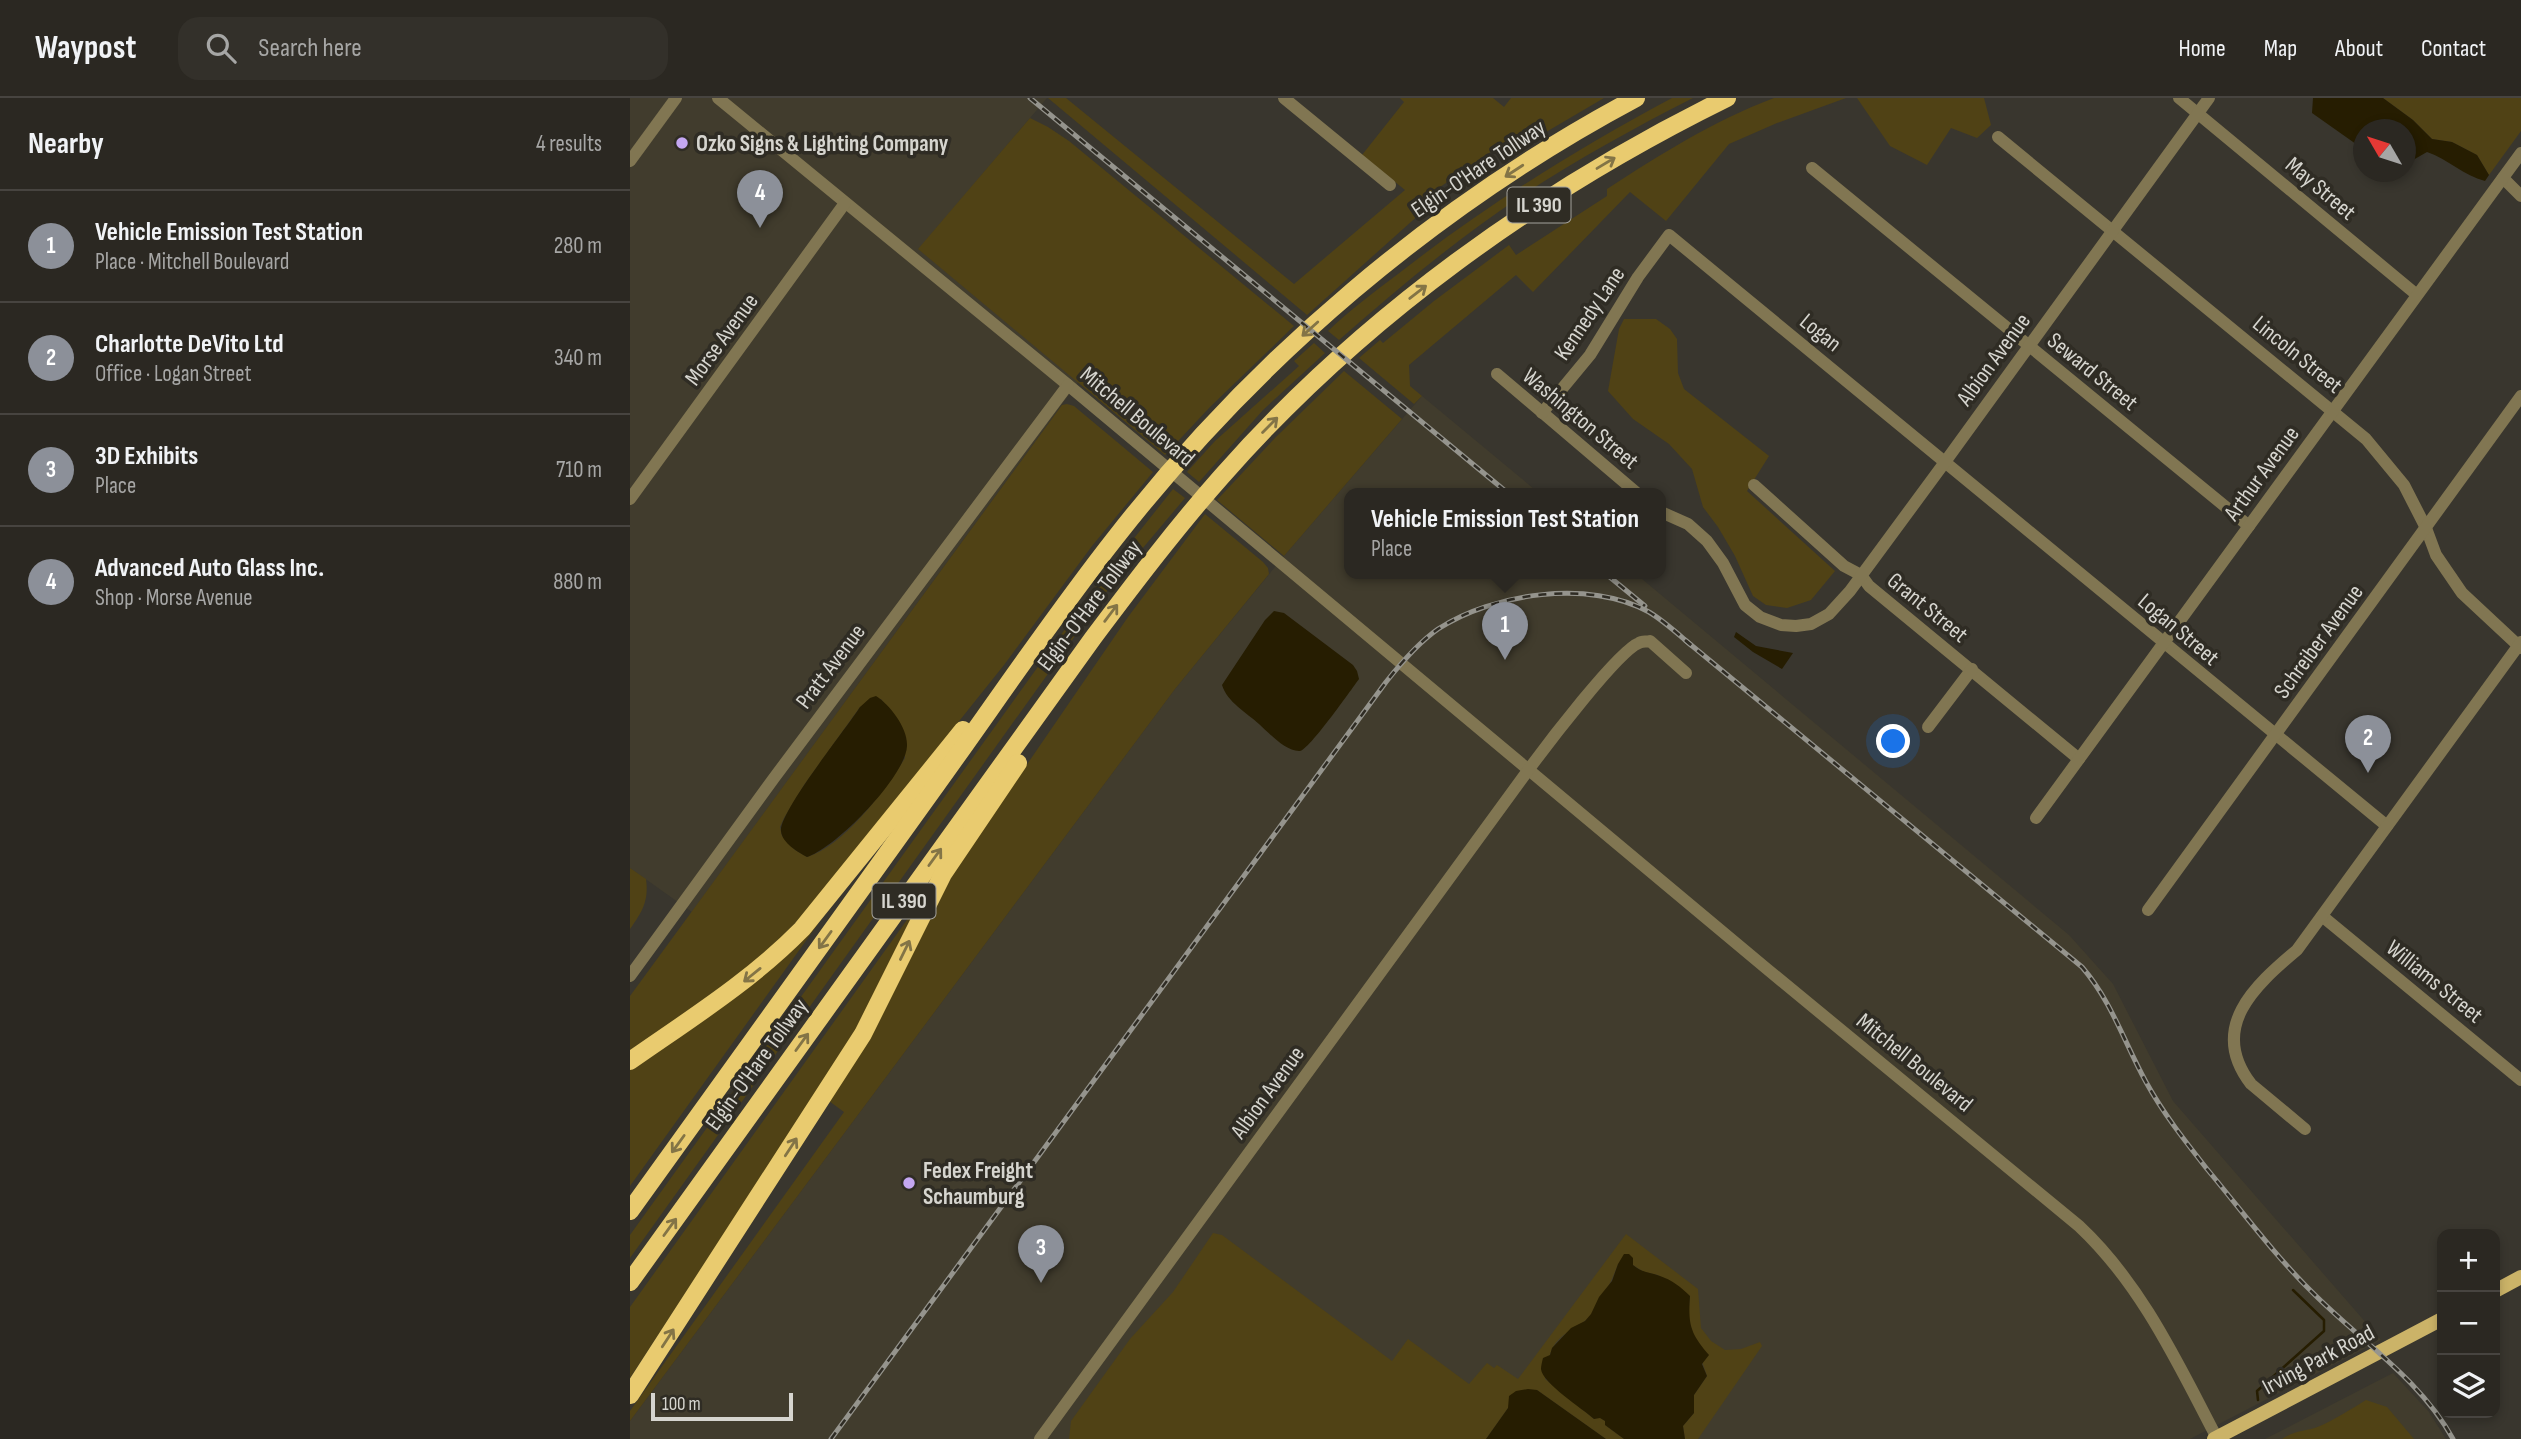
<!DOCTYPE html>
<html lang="en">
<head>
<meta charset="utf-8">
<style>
  :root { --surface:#2b2822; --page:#33302a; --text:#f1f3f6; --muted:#a6a6a5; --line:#474440; --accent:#8c9099 }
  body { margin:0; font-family:"Sofia Sans Condensed",sans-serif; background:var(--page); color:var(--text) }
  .controls { position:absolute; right:21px; bottom:21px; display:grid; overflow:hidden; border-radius:14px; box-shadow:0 4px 10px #0003 }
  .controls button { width:63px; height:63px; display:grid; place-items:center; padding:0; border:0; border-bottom:2px solid var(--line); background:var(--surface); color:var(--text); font:35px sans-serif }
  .compass { position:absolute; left:1723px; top:21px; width:63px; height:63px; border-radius:50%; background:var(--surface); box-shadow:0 4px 10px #0003; rotate:309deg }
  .scale { position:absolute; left:21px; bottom:18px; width:142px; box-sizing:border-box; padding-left:7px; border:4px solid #d6d5cf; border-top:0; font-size:19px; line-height:24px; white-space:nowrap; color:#d6d5cf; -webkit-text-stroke:5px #2f2c24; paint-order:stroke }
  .you { position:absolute; left:1264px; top:644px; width:24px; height:24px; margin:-18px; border:5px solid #fff; border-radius:50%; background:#1a73e8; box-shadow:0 0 0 10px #1a73e833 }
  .badge { display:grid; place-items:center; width:46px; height:46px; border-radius:50%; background:var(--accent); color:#fff; font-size:23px; font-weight:700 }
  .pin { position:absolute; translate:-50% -58px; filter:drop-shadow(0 2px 4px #0008) }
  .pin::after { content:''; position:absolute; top:37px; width:24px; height:21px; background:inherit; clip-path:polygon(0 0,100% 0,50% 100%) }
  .popup { position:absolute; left:714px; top:390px; width:322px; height:91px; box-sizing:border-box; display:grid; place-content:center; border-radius:14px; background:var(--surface); filter:drop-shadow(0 2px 5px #0005); font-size:23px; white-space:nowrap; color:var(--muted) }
  .popup b { font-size:26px; color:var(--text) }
  .popup::after { content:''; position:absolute; left:50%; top:100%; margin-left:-14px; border:14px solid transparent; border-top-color:var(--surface) }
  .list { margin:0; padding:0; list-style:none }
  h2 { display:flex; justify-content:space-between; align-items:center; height:91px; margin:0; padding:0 28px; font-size:30px }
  h2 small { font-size:23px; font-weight:400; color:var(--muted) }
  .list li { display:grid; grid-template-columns:46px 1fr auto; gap:21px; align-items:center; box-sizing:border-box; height:112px; padding:0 28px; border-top:2px solid var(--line) }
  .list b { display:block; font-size:26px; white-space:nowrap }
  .list p { margin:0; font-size:23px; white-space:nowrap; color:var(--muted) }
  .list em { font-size:23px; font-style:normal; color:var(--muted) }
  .icon { flex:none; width:38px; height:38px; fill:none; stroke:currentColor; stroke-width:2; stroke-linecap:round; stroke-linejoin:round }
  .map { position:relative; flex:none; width:1891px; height:1341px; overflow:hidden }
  header { display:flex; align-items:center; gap:42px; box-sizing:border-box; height:98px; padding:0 35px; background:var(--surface); border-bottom:2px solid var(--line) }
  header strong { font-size:33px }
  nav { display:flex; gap:38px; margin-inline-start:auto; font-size:24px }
  .search { width:490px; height:63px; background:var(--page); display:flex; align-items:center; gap:18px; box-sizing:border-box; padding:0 24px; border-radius:21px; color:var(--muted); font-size:26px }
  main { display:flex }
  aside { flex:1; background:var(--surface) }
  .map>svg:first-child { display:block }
  .built { fill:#413c2d }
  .green { fill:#504215; fill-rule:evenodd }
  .water { fill:#261d01 }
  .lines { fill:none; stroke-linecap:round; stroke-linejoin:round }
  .stream { stroke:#261d01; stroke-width:2.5 }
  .minor { stroke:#817652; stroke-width:12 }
  .major { stroke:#cbb368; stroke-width:14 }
  .highway { stroke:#e9cb6f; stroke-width:18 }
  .rail-casing { stroke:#95948d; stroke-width:5 }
  .rail { stroke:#2f2c24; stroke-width:2.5; stroke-dasharray:8; stroke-linecap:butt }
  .oneway { stroke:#837446 }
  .poi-dot { fill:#c4a7f1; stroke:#2f2c24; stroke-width:2.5 }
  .labels { text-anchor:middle; stroke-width:7; stroke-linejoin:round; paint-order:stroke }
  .shield { fill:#2f2c24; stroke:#a4a29c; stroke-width:2 }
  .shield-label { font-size:21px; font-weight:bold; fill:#d6d5cf }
  .poi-label { font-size:23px; font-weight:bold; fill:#d6d5cf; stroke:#2f2c24; text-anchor:start }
  .street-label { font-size:23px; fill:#d6d5cf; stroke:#2f2c24 }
</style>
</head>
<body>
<header>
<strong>Waypost</strong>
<div class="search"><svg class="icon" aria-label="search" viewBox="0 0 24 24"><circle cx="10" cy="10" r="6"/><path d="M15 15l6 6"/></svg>Search here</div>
<nav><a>Home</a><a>Map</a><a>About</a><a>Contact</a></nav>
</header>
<main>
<aside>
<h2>Nearby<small>4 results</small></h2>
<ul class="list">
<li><span class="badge">1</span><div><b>Vehicle Emission Test Station</b><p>Place · Mitchell Boulevard</p></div><em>280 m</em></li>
<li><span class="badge">2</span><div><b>Charlotte DeVito Ltd</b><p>Office · Logan Street</p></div><em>340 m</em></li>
<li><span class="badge">3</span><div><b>3D Exhibits</b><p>Place</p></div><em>710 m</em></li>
<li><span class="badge">4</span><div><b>Advanced Auto Glass Inc.</b><p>Shop · Morse Avenue</p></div><em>880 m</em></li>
</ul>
</aside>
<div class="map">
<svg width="1891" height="1341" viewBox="0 0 1891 1341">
  <rect width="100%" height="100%" fill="#39362e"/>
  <g class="built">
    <path d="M0 0H417L289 151 449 283 62 814 0 770Z"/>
    <path d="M792 298 910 396H719V476H1006L1439 837 1483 886 1543 1003 1751 1242 1560 1341H0V1323L545 591 654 458Z"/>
    <path d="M1763 1275 1799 1314 1816 1341H1635Z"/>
  </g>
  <g class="green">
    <path d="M418 0H436L664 186 775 92 732 57 774 4 770 0H863L874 9 881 0H974L882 54 875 44 800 96 801 106 677 217Z"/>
    <path d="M1042 0H1063C1004 30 946 62 890 99 826 142 767 191 709 242L698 233C720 212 744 194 768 176 855 108 945 52 1042 0Z"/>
    <path d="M1144 0H1216L1147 25 1099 46 1036 123 1000 94 903 194 886 177 779 267 780 288 792 298 784 306 729 260 750 242 753 245 804 203 879 147 886 157 977 98V91C1031 56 1083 23 1144 0Z"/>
    <path d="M1227 0H1354L1361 27 1347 40 1321 30 1297 67 1260 48Z"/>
    <path d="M1753 0H1891V33L1859 77 1847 57 1822 44 1802 41 1783 22Z"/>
    <path d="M400 20 418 29 439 43 664 228 580 309 535 357 288 151Z"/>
    <path d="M994 221H1026L1040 231 1047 241 1048 275 1054 291 1139 358 1117 393 1205 473 1181 502 1157 510 1136 507 1123 498 1105 458 1088 429 1073 409 1062 371 1039 346 1003 321 978 293 989 231Z"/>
    <path d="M684 245 695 255 633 312 569 384 557 374 585 343 669 268 664 263Z"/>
    <path d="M714 273 772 321 654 458 587 402 645 340Z"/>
    <path d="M437 306 444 308 523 374 462 448 374 567 178 812 130 861 0 954V898L432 307ZM251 601 271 627 275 660C256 691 214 748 177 759L165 752 152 738 150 729 154 720 174 687 230 609Z"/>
    <path d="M543 391 555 400 480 489 0 1160V1137L463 492Z"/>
    <path d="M575 416 633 464 638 470 639 476 545 591 0 1323V1313L214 1014 199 1003 313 793 339 751 498 519Z"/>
    <path d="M0 770 16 781C19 803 12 814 0 831Z"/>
    <path d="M284 812 287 813 223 938 0 1280V1209Z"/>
    <path d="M186 824 188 826 0 1088V972L107 898Z"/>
    <path d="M583 1135 592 1137 762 1263 778 1241 839 1286 857 1265 864 1270 867 1267 888 1281 996 1136 1068 1191 1071 1230 1081 1243 1095 1252 1111 1251 1130 1244 1132 1248 1068 1341H1055L1053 1328 1064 1315V1297L1077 1278 1058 1222 1060 1198 1028 1177 1014 1174 1003 1167 988 1166C983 1180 968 1213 956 1222 945 1231 930 1236 923 1249 918 1258 917 1272 915 1281L964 1321 969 1319 975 1323V1327L994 1341H976L907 1292 878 1310 856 1341H439L441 1323 500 1241 543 1194Z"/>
    <path d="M1736 1302 1757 1309 1784 1341H1652C1667 1331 1676 1334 1690 1328 1706 1321 1721 1311 1736 1302Z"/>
  </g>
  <g class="water">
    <path d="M1683 0H1753L1783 22 1802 41 1822 44 1847 57 1859 77 1855 83C1834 78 1818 61 1797 54L1776 66V32H1734L1733 51 1682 15Z"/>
    <path d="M644 513 654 515 723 567 727 573 729 581C721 592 679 652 670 653 656 654 639 635 629 626 617 615 597 604 592 587L635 522Z"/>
    <path d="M1106 534 1126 548 1163 555 1152 571 1123 554 1104 539Z"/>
    <path d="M246 598C260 607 278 630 277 648 276 678 206 750 177 759 168 754 152 745 151 733 149 714 216 631 230 609L240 600Z"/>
    <path d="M994 1156H999L1003 1160V1167C1012 1175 1020 1174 1030 1178 1042 1182 1051 1189 1060 1198 1058 1226 1060 1235 1079 1257L1072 1266 1077 1278 1064 1297V1315L1053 1328 1055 1341H994L975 1327V1323L970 1320 964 1321C953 1311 912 1285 911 1271 911 1268 912 1264 913 1260L920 1257 922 1250 941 1230 955 1223 961 1216 969 1199 982 1183 988 1166Z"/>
    <path d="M898 1291 907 1292 976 1341H856L878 1310 879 1298 886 1293Z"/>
  </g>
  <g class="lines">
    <path class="stream" d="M1628 1302 1627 1293 1694 1233V1222L1663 1192"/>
    <g class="minor">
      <path d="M88 0 438 287 1137 871 1449 1128C1512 1187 1548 1266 1587 1340"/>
      <path d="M654 0 760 87"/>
      <path d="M1549 0 1787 197"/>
      <path d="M1368 39 1736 341 1774 387 1796 430 1806 457 1832 495 1891 550"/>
      <path d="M0 63 46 0"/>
      <path d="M1182 70 1619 428"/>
      <path d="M1873 80 1891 98"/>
      <path d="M867 276 1008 396"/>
      <path d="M912 315 960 257 1008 179 1039 137 1757 728"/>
      <path d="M1124 387 1214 468 1231 477 1239 488 1449 661"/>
      <path d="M0 401 215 105"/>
      <path d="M1031 414 1058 426 1077 443 1093 465 1115 507 1130 519 1151 527 1166 528 1181 526 1199 516 1220 493 1315 364 1579 0"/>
      <path d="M1298 629 1342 571"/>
      <path d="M1406 720 1891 55"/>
      <path d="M1518 812 1891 298"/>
      <path d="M1692 818 1891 982"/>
      <path d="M0 878 144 680 438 287"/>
      <path d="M1675 1031 1621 986C1578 930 1624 888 1667 852L1891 544"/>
      <path d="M410 1341 899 671C916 648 988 553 1009 545 1012 543 1016 544 1020 543L1056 575"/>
    </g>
    <g class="major">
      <path d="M1865 1193 1891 1179"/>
      <path d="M1584 1341 1812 1221"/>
    </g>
    <g class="highway">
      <path d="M0 963C60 921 121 883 172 831L333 632"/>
      <path d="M0 1113C102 970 205 828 307 686 366 604 423 519 486 439 626 260 805 107 1006 0"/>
      <path d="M0 1184 463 540C505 484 546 430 592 378 732 219 908 93 1097 0"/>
      <path d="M0 1297 233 936 313 776 388 665"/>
    </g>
    <defs>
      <g id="rail">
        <path d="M400 0 879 396"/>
        <path d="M976 476 1015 508"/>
        <path d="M1055 542 1452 869C1482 904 1494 944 1516 984 1533 1015 1555 1043 1577 1071 1612 1113 1645 1158 1684 1196 1731 1243 1791 1282 1823 1341"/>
        <path d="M201 1341 756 584C771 565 788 545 808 531 863 495 960 481 1019 514 1034 523 1048 536 1061 547"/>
      </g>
    </defs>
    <use href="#rail" class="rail-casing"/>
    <use href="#rail" class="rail"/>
  </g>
  <defs><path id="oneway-shaft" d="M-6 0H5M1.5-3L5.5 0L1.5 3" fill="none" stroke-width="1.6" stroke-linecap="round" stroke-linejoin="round" transform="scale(1.75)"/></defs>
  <g class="oneway">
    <use href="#oneway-shaft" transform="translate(976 65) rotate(-31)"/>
    <use href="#oneway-shaft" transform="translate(884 73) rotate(147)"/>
    <use href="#oneway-shaft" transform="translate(788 194) rotate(-38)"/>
    <use href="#oneway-shaft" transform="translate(680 231) rotate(138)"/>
    <use href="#oneway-shaft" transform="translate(640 327) rotate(-45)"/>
    <use href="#oneway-shaft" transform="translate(481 515) rotate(-53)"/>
    <use href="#oneway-shaft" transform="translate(305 759) rotate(-54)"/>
    <use href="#oneway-shaft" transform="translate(195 842) rotate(126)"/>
    <use href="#oneway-shaft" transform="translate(275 852) rotate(-64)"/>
    <use href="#oneway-shaft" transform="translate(122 877) rotate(141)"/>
    <use href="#oneway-shaft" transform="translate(172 944) rotate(-54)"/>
    <use href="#oneway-shaft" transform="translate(48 1046) rotate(126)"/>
    <use href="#oneway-shaft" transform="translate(161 1049) rotate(-57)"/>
    <use href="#oneway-shaft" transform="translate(40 1129) rotate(-54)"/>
    <use href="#oneway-shaft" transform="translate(38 1240) rotate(-57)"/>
  </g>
  <g class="poi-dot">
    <circle cx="52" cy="45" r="7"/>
    <circle cx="279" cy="1085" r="7"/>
  </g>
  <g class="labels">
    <g class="shield">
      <rect x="877.5" y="89.5" width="63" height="35" rx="5"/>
      <rect x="242.5" y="785.5" width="63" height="35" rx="5"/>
    </g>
    <g class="shield-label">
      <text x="909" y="114">IL 390</text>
      <text x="274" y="810">IL 390</text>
    </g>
    <g class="poi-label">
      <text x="66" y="53">Ozko Signs &amp; Lighting Company</text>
      <text x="293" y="1080">Fedex Freight<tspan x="293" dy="26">Schaumburg</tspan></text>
    </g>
    <g class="street-label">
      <text transform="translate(848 70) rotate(-34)" y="8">Elgin-O'Hare Tollway</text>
      <text transform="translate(1691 90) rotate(40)" y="8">May Street</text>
      <text transform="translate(959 215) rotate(-56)" y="8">Kennedy Lane</text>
      <text transform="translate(1191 234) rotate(39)" y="8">Logan</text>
      <text transform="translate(91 241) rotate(-54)" y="8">Morse Avenue</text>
      <text transform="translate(1668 256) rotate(39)" y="8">Lincoln Street</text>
      <text transform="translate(1363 261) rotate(-54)" y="8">Albion Avenue</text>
      <text transform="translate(1463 273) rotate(39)" y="8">Seward Street</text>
      <text transform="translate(508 318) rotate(40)" y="8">Mitchell Boulevard</text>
      <text transform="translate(951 320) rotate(40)" y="8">Washington Street</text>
      <text transform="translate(1631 375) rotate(-54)" y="8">Arthur Avenue</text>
      <text transform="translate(459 507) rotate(-53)" y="8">Elgin-O'Hare Tollway</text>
      <text transform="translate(1298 509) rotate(39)" y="8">Grant Street</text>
      <text transform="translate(1549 531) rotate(40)" y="8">Logan Street</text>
      <text transform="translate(1688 543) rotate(-54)" y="8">Schreiber Avenue</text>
      <text transform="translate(200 568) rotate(-53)" y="8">Pratt Avenue</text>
      <text transform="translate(1805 883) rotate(39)" y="8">Williams Street</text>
      <text transform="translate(1285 964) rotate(39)" y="8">Mitchell Boulevard</text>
      <text transform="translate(126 966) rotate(-54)" y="8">Elgin-O'Hare Tollway</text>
      <text transform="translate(637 994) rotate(-54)" y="8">Albion Avenue</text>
      <text transform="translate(1688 1261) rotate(-28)" y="8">Irving Park Road</text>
    </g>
  </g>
</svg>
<div class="controls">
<button>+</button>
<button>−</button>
<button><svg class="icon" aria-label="layers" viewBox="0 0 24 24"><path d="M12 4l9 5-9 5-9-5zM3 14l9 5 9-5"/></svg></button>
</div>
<svg class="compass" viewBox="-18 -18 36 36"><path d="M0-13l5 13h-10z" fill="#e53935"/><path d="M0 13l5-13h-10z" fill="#a6a6a5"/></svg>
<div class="scale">100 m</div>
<div class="you"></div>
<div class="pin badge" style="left:875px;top:562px">1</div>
<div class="popup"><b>Vehicle Emission Test Station</b>Place</div>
<div class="pin badge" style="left:1738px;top:675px">2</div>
<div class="pin badge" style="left:411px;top:1185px">3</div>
<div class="pin badge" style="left:130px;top:130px">4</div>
</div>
</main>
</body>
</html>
